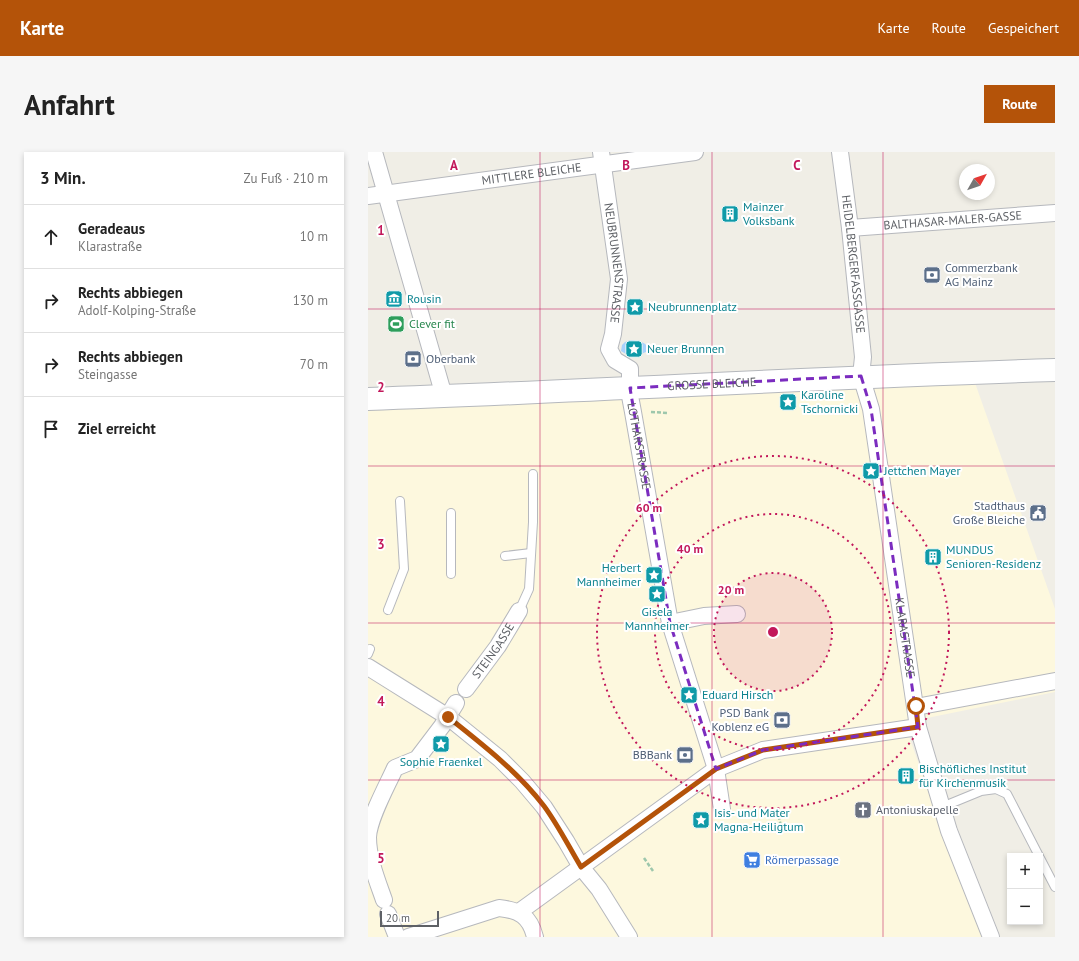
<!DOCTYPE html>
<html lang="de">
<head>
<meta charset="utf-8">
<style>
  :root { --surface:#fff; --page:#f6f6f6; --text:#222; --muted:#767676; --line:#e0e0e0; --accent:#b45309 }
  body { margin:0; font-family:"PT Sans",sans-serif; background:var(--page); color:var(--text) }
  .controls { position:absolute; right:12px; bottom:12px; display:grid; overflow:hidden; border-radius:0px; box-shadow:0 2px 6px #0003 }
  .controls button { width:36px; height:36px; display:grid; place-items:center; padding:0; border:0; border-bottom:1px solid var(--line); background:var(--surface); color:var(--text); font:20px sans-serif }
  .compass { position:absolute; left:591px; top:12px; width:36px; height:36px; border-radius:50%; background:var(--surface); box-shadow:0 2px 6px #0003; rotate:50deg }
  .scale { position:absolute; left:12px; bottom:10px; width:59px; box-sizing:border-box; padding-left:4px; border:2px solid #5e6166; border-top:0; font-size:11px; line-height:14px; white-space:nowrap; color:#5e6166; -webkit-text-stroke:3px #fff; paint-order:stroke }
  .stop { position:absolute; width:12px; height:12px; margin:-9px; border:3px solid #b45309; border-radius:50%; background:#fff }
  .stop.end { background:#b45309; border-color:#fff; box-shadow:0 1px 4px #0008 }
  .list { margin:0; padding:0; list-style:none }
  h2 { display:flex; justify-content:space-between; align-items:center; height:52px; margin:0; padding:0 16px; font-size:17px }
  h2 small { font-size:13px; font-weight:400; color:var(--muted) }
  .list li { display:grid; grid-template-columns:26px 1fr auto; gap:12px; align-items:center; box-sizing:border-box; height:64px; padding:0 16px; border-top:1px solid var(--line) }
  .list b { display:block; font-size:15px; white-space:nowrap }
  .list p { margin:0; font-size:13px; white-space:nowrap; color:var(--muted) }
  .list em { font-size:13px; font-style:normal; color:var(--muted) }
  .icon { flex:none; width:22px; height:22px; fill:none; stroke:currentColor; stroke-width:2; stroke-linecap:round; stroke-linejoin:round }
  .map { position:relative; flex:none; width:687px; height:785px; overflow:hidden; border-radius:0px }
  header { display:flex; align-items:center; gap:24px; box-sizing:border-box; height:56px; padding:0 20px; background:var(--accent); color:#fff }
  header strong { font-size:19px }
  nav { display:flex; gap:22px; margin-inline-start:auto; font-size:14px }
  .intro { display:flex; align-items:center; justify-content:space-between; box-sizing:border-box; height:96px; padding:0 24px }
  h1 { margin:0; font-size:28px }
  .button { padding:10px 18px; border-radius:0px; background:var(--accent); color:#fff; font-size:14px; font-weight:700 }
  main { display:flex; gap:24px; padding:0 24px }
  aside { flex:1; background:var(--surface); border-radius:0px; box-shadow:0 2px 6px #0003 }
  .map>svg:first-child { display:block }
  .commercial { fill:#fdf8de }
  .water { fill:#a9d2fd }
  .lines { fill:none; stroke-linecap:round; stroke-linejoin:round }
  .lane-casing { stroke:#b6b8bd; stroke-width:10 }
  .street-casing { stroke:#b6b8bd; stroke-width:18 }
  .secondary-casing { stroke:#b5b8bd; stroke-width:24 }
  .path { stroke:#9dc7ac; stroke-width:2.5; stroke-dasharray:4 2; stroke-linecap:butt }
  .lane { stroke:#fff; stroke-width:8 }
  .street { stroke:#fff; stroke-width:16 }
  .secondary { stroke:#fff; stroke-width:22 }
  .route { stroke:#b45309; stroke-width:5 }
  .marked { fill:none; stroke:#7b2cbf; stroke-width:3; stroke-dasharray:8 5; stroke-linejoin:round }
  .grid { fill:none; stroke:#c2185b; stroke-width:1; stroke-opacity:0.55 }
  .ring { fill:none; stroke:#c2185b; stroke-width:2; stroke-dasharray:2 4 }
  .labels { text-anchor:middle; stroke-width:4; stroke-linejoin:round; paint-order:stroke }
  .street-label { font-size:12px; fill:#5e6166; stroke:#fff }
  .culture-label { font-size:12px; fill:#0d838f; stroke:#fff; text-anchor:start }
  .service-label { font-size:12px; fill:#4e5e75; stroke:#fff; text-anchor:end }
  .leisure-label { font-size:12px; fill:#27864d; stroke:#fff; text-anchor:start }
  .worship-label { font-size:12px; fill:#5b616d; stroke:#fff; text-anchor:start }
  .shop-label { font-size:12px; fill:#366cbe; stroke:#fff; text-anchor:start }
  .grid-label { font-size:13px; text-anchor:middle; font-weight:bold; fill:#c2185b; stroke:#fff; stroke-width:4; stroke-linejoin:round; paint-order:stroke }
  .centre { fill:#c2185b; stroke:#fff; stroke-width:2 }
  .ring-label { font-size:12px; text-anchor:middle; font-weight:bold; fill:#c2185b; stroke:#fff; stroke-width:4; stroke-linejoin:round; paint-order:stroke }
</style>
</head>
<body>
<header>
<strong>Karte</strong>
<nav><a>Karte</a><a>Route</a><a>Gespeichert</a></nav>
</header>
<div class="intro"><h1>Anfahrt</h1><a class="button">Route</a></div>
<main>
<aside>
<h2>3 Min.<small>Zu Fuß · 210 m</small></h2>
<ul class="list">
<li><svg class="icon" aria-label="ahead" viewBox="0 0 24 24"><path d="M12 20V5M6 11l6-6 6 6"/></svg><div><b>Geradeaus</b><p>Klarastraße</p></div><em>10 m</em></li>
<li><svg class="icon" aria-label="right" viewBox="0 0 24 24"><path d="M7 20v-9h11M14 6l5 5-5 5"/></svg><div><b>Rechts abbiegen</b><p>Adolf-Kolping-Straße</p></div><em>130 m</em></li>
<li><svg class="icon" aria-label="right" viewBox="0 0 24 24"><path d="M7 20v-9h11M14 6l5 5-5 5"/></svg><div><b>Rechts abbiegen</b><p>Steingasse</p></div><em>70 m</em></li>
<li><svg class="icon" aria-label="arrive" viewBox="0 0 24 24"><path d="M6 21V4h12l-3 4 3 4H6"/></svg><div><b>Ziel erreicht</b></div></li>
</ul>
</aside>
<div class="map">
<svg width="687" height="785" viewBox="0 0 687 785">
  <rect width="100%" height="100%" fill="#f0eee6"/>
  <path class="commercial" d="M606 228 687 457V540L559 566 536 570 572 672 614 785H0V256Z"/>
  <path class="water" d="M263 188C269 189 275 189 279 194L278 200C269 204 262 205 253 199L254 193 257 190Z"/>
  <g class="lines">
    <defs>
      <g id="lane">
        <path d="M83 361V422"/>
        <path d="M137 404 163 401"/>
        <path d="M20 458 36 417 32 349"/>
        <path d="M151 459 161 437 165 370V322"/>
        <path d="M0 502 2 497"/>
        <path d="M574 655 613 639 628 637 639 642 671 704"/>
        <path d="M672 706 687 735"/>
      </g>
      <g id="street">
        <path d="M6 0 76 244"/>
        <path id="s1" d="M233 0 251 127 245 182 241 197 247 208 262 217V244L265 260 302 471 348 617 354 657"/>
        <path id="s2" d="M472 0 482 76 495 205 493 224 503 257 550 575 581 679 623 785"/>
        <path id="s3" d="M0 44 327 0"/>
        <path id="s4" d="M482 76 687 61"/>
        <path d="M302 471 336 464 369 462"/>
        <path d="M0 515 80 565 132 607 154 629 176 655 198 689 213 715 231 737 261 785"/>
        <path id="s5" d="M98 537 130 494 151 459"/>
        <path d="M548 555 687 529"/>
        <path d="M16 748C9 728 0 706 0 685 1 666 19 634 27 616L49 607 74 574 88 551"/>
        <path d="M151 760 348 617 395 598 550 575"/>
        <path d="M20 762 29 785"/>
        <path d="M40 785 131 756C151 758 162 764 167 785"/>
      </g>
      <g id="secondary">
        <path id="s6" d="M0 247C229 239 458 225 687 218"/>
      </g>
    </defs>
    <use href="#lane" class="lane-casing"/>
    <use href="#street" class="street-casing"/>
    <use href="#secondary" class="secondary-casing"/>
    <g class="path">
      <path d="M283 260 300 261"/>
      <path d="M409 658 413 674"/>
      <path d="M276 706 285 719"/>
    </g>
    <use href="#lane" class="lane"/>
    <use href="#street" class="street"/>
    <use href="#secondary" class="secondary"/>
  </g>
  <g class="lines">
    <path class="route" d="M80 565C114 592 149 619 176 654 190 673 201 695 213 715L348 617 395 598 550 575 548 554"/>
  </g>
  <path class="marked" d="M493 224 503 257 550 575 395 598 348 617 302 471 262 236Z"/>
  <path class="grid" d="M172 0V785M344 0V785M515 0V785M0 157H687M0 314H687M0 471H687M0 628H687"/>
  <circle cx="405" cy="480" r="59" fill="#c2185b" fill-opacity=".12"/>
  <g class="ring">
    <circle cx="405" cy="480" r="59"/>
    <circle cx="405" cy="480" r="118"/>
    <circle cx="405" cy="480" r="176"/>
  </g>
  <defs>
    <symbol id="building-square" viewBox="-11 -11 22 22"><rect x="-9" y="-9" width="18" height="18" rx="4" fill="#0f9aa8" stroke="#fff"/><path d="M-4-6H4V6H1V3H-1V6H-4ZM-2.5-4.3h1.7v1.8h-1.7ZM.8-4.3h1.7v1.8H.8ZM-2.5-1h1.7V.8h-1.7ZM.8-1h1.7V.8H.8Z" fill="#fff"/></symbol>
    <symbol id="bank-square" viewBox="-11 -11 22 22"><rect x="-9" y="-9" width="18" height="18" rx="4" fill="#5c6f8a" stroke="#fff"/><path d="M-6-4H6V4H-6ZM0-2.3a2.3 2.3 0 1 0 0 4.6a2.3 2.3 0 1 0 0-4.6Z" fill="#fff"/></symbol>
    <symbol id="museum-square" viewBox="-11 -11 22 22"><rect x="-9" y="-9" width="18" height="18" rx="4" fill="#0f9aa8" stroke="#fff"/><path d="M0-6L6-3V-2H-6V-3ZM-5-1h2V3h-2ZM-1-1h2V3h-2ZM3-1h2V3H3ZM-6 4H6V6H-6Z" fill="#fff"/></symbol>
    <symbol id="sight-square" viewBox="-11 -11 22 22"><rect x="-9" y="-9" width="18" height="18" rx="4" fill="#0f9aa8" stroke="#fff"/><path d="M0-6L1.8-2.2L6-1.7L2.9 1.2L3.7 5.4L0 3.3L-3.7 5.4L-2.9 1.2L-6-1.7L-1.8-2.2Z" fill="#fff"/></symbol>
    <symbol id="stadium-square" viewBox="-11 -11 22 22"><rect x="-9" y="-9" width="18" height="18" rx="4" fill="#2e9e5b" stroke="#fff"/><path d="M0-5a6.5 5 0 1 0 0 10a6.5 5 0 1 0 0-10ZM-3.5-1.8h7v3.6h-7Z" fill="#fff"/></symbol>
    <symbol id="civic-square" viewBox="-11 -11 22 22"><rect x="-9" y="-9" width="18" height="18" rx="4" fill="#5c6f8a" stroke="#fff"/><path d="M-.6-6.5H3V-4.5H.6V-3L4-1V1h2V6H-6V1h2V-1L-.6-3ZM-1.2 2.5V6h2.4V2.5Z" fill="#fff"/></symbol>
    <symbol id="church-square" viewBox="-11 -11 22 22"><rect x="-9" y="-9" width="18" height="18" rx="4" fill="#6b7280" stroke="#fff"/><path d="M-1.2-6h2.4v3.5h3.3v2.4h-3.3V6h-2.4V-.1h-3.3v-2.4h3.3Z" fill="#fff"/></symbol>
    <symbol id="supermarket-square" viewBox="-11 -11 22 22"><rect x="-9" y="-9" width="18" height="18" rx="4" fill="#3f7fe0" stroke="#fff"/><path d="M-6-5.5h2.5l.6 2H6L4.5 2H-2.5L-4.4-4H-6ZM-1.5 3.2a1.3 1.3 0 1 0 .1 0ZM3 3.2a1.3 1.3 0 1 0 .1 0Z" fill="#fff"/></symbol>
  </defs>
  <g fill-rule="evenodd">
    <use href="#building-square" x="352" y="52" width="20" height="20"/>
    <use href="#bank-square" x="554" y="113" width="20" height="20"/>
    <use href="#museum-square" x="16" y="137" width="20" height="20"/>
    <use href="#sight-square" x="257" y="145" width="20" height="20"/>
    <use href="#stadium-square" x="18" y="162" width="20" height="20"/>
    <use href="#sight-square" x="256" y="187" width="20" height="20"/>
    <use href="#bank-square" x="35" y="197" width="20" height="20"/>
    <use href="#sight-square" x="410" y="240" width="20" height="20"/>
    <use href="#sight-square" x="493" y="309" width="20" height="20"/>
    <use href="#civic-square" x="660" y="351" width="20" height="20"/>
    <use href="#building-square" x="555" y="395" width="20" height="20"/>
    <use href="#sight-square" x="276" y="413" width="20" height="20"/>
    <use href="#sight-square" x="279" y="432" width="20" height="20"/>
    <use href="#sight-square" x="311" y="533" width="20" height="20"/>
    <use href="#bank-square" x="404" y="558" width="20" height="20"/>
    <use href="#sight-square" x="63" y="582" width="20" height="20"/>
    <use href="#bank-square" x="307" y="593" width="20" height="20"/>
    <use href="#building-square" x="528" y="614" width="20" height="20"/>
    <use href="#church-square" x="485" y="648" width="20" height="20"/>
    <use href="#sight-square" x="323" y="658" width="20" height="20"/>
    <use href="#supermarket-square" x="374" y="698" width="20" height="20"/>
  </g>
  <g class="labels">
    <g class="street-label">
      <text dy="4" stroke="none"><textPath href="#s3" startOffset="165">MITTLERE BLEICHE</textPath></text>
      <text dy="4" stroke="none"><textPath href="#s4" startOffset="103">BALTHASAR-MALER-GASSE</textPath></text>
      <text dy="4" stroke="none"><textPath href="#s1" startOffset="112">NEUBRUNNENSTRASSE</textPath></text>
      <text dy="4" stroke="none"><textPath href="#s2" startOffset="113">HEIDELBERGERFASSGASSE</textPath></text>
      <text dy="4" stroke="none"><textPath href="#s6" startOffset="344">GROSSE BLEICHE</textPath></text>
      <text dy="4" stroke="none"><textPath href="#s1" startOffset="307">LOTHARSTRASSE</textPath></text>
      <text dy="4" stroke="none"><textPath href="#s2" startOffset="491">KLARASTRASSE</textPath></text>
      <text dy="4" stroke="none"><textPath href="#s5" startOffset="47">STEINGASSE</textPath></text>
    </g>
    <g class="culture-label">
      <text x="375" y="59">Mainzer<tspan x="375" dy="14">Volksbank</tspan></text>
      <text x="39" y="151">Rousin</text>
      <text x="280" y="159">Neubrunnenplatz</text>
      <text x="279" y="201">Neuer Brunnen</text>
      <text x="433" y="247">Karoline<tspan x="433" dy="14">Tschornicki</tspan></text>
      <text x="516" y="323">Jettchen Mayer</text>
      <text x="578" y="402">MUNDUS<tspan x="578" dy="14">Senioren-Residenz</tspan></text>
      <text x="273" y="420" text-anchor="end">Herbert<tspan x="273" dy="14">Mannheimer</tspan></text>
      <text x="289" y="464" text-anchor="middle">Gisela<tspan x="289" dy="14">Mannheimer</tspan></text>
      <text x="334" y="547">Eduard Hirsch</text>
      <text x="73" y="614" text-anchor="middle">Sophie Fraenkel</text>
      <text x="551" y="621">Bischöfliches Institut<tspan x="551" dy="14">für Kirchenmusik</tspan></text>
      <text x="346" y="665">Isis- und Mater<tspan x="346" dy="14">Magna-Heiligtum</tspan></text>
    </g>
    <g class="service-label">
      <text x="577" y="120" text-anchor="start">Commerzbank<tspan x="577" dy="14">AG Mainz</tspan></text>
      <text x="58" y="211" text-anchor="start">Oberbank</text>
      <text x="657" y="358">Stadthaus<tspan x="657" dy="14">Große Bleiche</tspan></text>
      <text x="401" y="565">PSD Bank<tspan x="401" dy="14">Koblenz eG</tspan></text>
      <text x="304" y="607">BBBank</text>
    </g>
    <g class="leisure-label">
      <text x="41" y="176">Clever fit</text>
    </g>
    <g class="worship-label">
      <text x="508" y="662">Antoniuskapelle</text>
    </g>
    <g class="shop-label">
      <text x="397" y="712">Römerpassage</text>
    </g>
  </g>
  <g class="grid-label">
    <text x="86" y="18">A</text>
    <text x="258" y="18">B</text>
    <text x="429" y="18">C</text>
    <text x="13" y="83">1</text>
    <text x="13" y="240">2</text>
    <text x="13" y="397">3</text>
    <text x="13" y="554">4</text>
    <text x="13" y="711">5</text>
  </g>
  <circle cx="405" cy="480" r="6" class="centre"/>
  <g class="ring-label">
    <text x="281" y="360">60 m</text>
    <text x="322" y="401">40 m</text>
    <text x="363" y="442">20 m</text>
  </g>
</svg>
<div class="controls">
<button>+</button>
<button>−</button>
</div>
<svg class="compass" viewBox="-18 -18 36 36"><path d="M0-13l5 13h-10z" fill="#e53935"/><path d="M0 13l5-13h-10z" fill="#767676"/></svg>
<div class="scale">20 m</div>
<div class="stop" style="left:548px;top:554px"></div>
<div class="stop end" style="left:80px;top:565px"></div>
</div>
</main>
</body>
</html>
